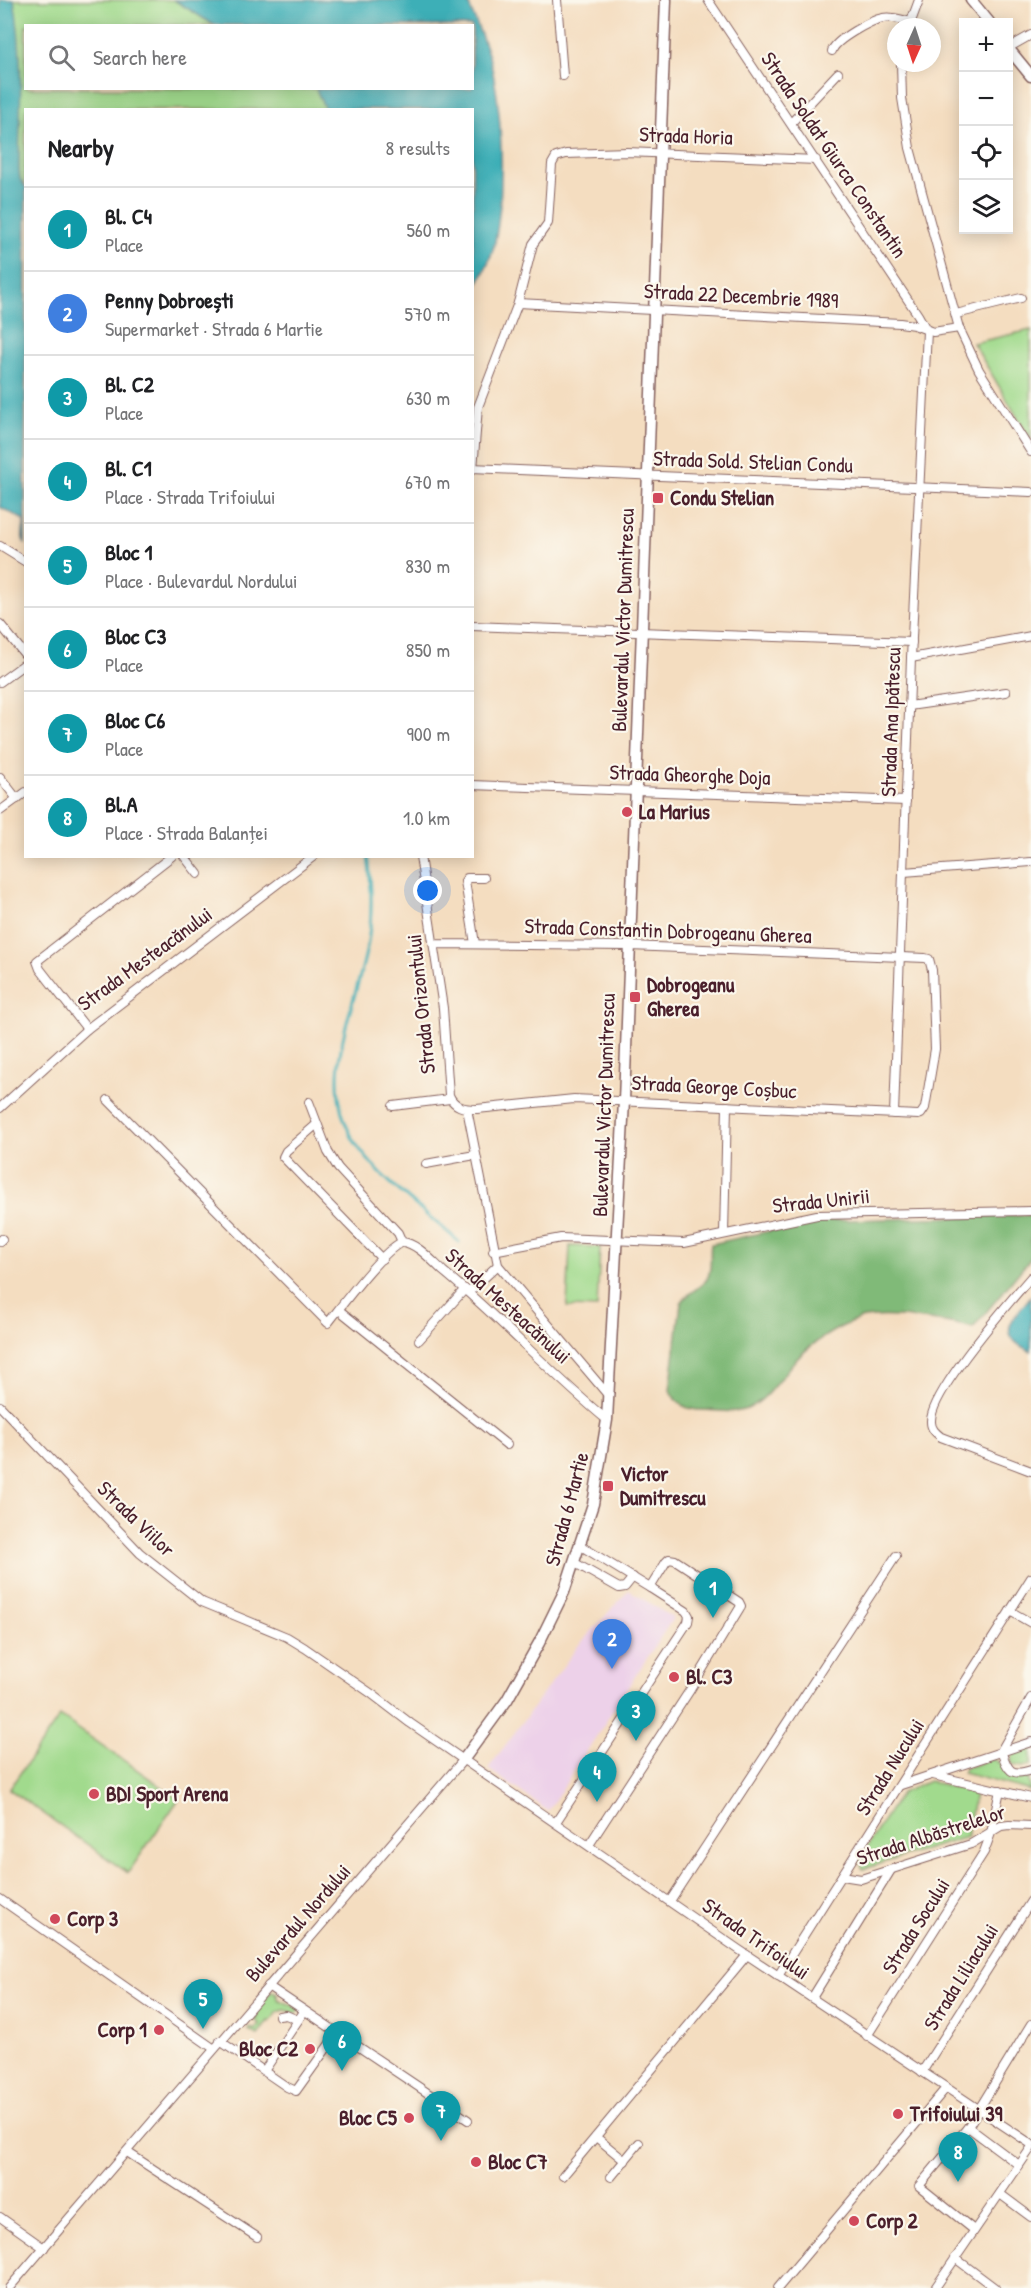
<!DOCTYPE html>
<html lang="en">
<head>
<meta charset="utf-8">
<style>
  :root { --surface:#fff; --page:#f2f2f2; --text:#202124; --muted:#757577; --line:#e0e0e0; --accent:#d93025 }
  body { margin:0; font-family:"Patrick Hand",sans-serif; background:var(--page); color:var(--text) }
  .controls { position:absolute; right:18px; top:18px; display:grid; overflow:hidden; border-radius:0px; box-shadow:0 3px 15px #0003 }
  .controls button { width:54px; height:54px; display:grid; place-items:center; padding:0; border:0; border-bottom:2px solid var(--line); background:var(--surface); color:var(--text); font:30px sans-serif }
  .compass { position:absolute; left:887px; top:18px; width:54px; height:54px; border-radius:50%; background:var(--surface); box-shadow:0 3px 15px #0003; rotate:183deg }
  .you { position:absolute; left:428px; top:891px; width:21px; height:21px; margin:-15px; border:4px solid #fff; border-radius:50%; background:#1a73e8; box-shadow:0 0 0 9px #1a73e833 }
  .badge { display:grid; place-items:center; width:39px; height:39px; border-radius:50%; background:var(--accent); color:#fff; font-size:20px; font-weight:700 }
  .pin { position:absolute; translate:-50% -50px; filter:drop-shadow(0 2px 3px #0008) }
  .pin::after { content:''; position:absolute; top:32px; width:21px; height:18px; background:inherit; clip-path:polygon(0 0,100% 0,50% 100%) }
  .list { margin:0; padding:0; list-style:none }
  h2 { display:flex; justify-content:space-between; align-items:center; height:78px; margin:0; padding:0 24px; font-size:26px }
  h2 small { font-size:20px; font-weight:400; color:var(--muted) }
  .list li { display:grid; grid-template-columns:39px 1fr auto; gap:18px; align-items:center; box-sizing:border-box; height:84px; padding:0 24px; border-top:2px solid var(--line) }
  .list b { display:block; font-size:22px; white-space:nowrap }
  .list p { margin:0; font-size:20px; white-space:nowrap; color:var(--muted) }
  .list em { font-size:20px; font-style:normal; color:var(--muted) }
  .icon { flex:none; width:33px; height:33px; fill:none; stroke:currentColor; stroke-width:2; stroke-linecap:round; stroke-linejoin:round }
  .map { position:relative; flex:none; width:1031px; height:2288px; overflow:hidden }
  .search { position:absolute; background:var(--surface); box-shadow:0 3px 15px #0003; left:24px; top:24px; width:450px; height:66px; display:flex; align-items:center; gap:15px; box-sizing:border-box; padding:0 21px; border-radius:0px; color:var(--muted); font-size:22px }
  .panel { position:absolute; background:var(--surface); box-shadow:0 3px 15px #0003; left:24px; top:108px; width:450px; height:750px; border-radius:0px }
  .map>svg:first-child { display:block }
  .built { fill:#edd1e9 }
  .green { fill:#a1da8d; stroke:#767c5c; stroke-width:1.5 }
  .forest { fill:#80ba78; stroke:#656c52; stroke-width:1.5 }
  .water { fill:#3eafb7; stroke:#446771; stroke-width:1.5 }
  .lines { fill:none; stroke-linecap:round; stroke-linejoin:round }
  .stream { stroke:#3eafb7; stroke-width:3 }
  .minor-casing { stroke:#86625f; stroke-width:10 }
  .tertiary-casing { stroke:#86625f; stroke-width:13 }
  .minor { stroke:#fff; stroke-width:8 }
  .tertiary { stroke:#fff; stroke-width:10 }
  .poi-dot { fill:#d1495b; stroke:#fbf7ec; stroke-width:2 }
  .labels { text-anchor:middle; stroke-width:4.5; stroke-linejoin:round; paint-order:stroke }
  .street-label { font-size:21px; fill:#4a1f2b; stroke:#fbf7ec }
  .poi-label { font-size:21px; font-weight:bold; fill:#4a1f2b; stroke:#fbf7ec; text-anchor:start }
</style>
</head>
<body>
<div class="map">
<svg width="1031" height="2288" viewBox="0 0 1031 2288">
  <rect width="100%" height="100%" fill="#fbf7ec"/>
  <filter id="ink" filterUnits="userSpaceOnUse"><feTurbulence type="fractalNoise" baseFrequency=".0167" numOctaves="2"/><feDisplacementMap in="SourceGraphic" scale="12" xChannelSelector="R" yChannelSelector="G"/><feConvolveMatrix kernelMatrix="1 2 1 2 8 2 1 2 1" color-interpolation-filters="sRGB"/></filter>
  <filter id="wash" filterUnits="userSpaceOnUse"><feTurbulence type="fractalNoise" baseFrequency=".008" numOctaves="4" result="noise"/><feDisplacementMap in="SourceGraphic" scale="24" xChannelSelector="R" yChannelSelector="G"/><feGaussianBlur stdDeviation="1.35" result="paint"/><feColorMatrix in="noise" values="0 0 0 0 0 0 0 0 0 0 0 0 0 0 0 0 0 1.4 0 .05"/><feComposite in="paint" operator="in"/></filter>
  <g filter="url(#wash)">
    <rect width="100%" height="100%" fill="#f4ddc0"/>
    <path class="built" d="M629 1590 673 1618 548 1811 488 1769 578 1646Z"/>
    <g class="green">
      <path d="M14 0H174L214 25 26 26V88L316 89 325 109 26 110 25 187 20 179 19 168V61Z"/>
      <path d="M1031 330V440L973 343Z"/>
      <path d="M570 1246 600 1247 597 1308 567 1307Z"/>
      <path d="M60 1716 179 1799 128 1873 9 1789Z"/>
      <path d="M1031 1748V1765L1023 1767 1013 1765 1011 1761 1013 1754Z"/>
      <path d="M993 1759C1007 1765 1007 1784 1028 1777L1031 1791 963 1773 965 1768Z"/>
      <path d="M929 1781 975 1793 967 1837 863 1869 859 1859 901 1793Z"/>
      <path d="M272 1991 277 1993 278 1999 300 2009 296 2013 285 2010 278 2012 270 2022 268 2021 258 2035 248 2030 250 2027 254 2030 259 2024 256 2021 257 2018 252 2021 248 2017Z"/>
    </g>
    <path class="forest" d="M1031 1215V1258L973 1328C947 1321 885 1312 860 1319 837 1327 811 1343 795 1361 779 1377 769 1399 747 1409 733 1414 717 1410 702 1410 687 1410 676 1405 670 1390L681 1303C689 1291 701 1288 707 1279 713 1269 709 1255 711 1244L815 1221Z"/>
    <g class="water">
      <path d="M0 0H14C24 55 20 112 19 168L20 179 26 187 25 543C20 537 25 528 24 520L0 507Z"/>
      <path d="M174 0H467C475 20 484 40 490 60 503 109 505 192 495 242 491 260 482 277 473 292L472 110 325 109 316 89 472 88V26L214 25Z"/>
      <path d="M1031 1296V1351C993 1335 1013 1319 1031 1296Z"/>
    </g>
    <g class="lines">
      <path class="stream" d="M368 856C372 887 373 917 367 947 355 1009 318 1076 352 1137 372 1174 427 1213 459 1242"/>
    </g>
  </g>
  <g filter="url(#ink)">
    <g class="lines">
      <defs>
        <g id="minor">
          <path d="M557 0 563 76"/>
          <path d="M708 0 918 315 927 331 911 658 894 1114"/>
          <path d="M909 27 919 0"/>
          <path d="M1008 48 1031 35"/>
          <path d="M832 51C835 40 871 20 883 18 892 16 902 20 911 22"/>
          <path d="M901 63 902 98 910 148 959 328 979 370 1031 452"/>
          <path d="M791 123 838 73"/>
          <path d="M518 303 900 323 914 325 933 332 959 328"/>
          <path d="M956 314 1021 298"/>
          <path d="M472 468 1031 492"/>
          <path d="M473 469 478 407 518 303 533 244 548 223 552 164 556 157 566 154 627 152 816 160"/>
          <path d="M0 546 26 562"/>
          <path d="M0 624 26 656"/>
          <path d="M472 626 912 642"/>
          <path d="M911 658 1031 636"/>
          <path d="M0 682 26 663"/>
          <path d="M909 706 1006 692"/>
          <path d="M0 777 17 799"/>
          <path d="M472 785 906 801"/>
          <path d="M0 811 26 792"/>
          <path d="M184 856 198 874"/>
          <path d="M420 856 443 1008 449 1095C454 1107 464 1109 477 1109L574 1099 918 1115 921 1114 925 1108 935 1049 932 970 929 959 925 958 630 946 434 944"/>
          <path d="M904 872 1031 862"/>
          <path d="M475 944 465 881 467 878H484"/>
          <path d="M87 1029 40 969 37 961 172 856"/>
          <path d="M108 1100 328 1323C343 1304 382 1251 402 1242"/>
          <path d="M309 1102 328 1152 338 1168 398 1233 402 1242C417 1243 432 1261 443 1271 500 1318 550 1373 607 1420"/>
          <path d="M393 1106 450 1099"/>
          <path d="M0 1108 87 1029 314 856"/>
          <path d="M467 1109 498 1265 608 1395"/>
          <path d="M317 1124 286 1151 283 1157 382 1259"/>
          <path d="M426 1164 475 1155"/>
          <path d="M724 1234 727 1106"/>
          <path d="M0 1241 2 1239"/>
          <path d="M493 1251 561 1238 684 1243 817 1215 1031 1211"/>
          <path d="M1031 1277C1011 1300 929 1394 931 1422 931 1429 936 1433 941 1437L1031 1471"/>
          <path d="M469 1292 498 1265"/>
          <path d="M339 1310 507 1445"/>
          <path d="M419 1340 465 1289"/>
          <path d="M0 1406 140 1553 202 1602 287 1637 305 1648 372 1694 410 1723 738 1949 1031 2144"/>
          <path d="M581 1546 650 1588"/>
          <path d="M575 1563 619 1588 625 1587 633 1577"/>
          <path d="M1010 1611 1031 1623"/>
          <path d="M1031 1698 1001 1751C1008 1770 1010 1777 1031 1770"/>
          <path d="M933 1775 1031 1798"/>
          <path d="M901 1785 1031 1742"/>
          <path d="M556 1822 688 1622 689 1616 686 1611 650 1588 666 1562 669 1559 675 1560 739 1602 741 1606 690 1690 589 1845"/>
          <path d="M842 1876 861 1879 971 1844 1001 1826 1009 1825 1031 1826"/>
          <path d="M0 1899 213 2048"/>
          <path d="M670 1901 896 1556"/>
          <path d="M778 1976 1031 1578"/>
          <path d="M268 1986 468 2120"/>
          <path d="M812 1998 891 1870"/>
          <path d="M279 2016 286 2015 298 2020"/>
          <path d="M867 2036 984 1852 991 1833 1000 1790"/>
          <path d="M220 2041 287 2087 296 2091 336 2035"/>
          <path d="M264 2071 303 2013"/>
          <path d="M922 2072 1031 1901"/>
          <path d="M968 2127 1019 2165"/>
          <path d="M596 2137 625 2161"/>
          <path d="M127 2152 257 2237"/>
          <path d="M563 2176 747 1955"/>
          <path d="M611 2177 639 2143"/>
          <path d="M1000 2194 1031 2217"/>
          <path d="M0 2217 44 2248"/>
          <path d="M974 2230 919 2186 968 2127 1031 2024"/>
          <path d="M955 2258 995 2288"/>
          <path d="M9 2288 464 1759"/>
          <path d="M778 2288 946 2088"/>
          <path d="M935 2288 1031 2148"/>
        </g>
        <g id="tertiary">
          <path d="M971 0 989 22"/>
          <path d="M1008 48 1031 76"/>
          <path d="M464 1759 507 1700 539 1643 564 1592 593 1504 607 1420 624 1101 666 0"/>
        </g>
      </defs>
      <use href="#minor" class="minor-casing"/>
      <use href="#tertiary" class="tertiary-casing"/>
      <use href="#minor" class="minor"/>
      <use href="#tertiary" class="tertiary"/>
    </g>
  </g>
  <g class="poi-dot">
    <rect x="652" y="492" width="12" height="12" rx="3"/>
    <circle cx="627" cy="812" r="6"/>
    <rect x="629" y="991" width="12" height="12" rx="3"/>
    <rect x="602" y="1480" width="12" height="12" rx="3"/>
    <circle cx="674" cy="1677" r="6"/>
    <circle cx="94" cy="1794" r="6"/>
    <circle cx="55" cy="1919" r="6"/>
    <circle cx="159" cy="2030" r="6"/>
    <circle cx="310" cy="2049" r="6"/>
    <circle cx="898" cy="2114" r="6"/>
    <circle cx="409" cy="2118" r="6"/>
    <circle cx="476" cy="2162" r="6"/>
    <circle cx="854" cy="2221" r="6"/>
  </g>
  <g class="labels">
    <g class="street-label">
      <text transform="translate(686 136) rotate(2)" y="7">Strada Horia</text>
      <text transform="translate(834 155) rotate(56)" y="7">Strada Soldat Giurca Constantin</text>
      <text transform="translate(741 296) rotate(3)" y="7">Strada 22 Decembrie 1989</text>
      <text transform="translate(753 462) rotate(2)" y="7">Strada Sold. Stelian Condu</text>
      <text transform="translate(623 620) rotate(-88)" y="7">Bulevardul Victor Dumitrescu</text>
      <text transform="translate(891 722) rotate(-88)" y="7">Strada Ana Ipătescu</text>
      <text transform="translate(690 775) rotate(2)" y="7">Strada Gheorghe Doja</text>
      <text transform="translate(668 931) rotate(2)" y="7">Strada Constantin Dobrogeanu Gherea</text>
      <text transform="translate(145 959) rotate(-36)" y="7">Strada Mesteacănului</text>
      <text transform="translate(421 1004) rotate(-96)" y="7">Strada Orizontului</text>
      <text transform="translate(714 1087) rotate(3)" y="7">Strada George Coșbuc</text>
      <text transform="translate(604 1105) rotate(-88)" y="7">Bulevardul Victor Dumitrescu</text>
      <text transform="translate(821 1201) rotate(-6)" y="7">Strada Unirii</text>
      <text transform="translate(508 1306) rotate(42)" y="7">Strada Mesteacănului</text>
      <text transform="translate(567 1509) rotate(-75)" y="7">Strada 6 Martie</text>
      <text transform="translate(136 1519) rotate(44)" y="7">Strada Viilor</text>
      <text transform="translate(890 1767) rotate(-58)" y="7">Strada Nucului</text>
      <text transform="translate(931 1835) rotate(-18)" y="7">Strada Albăstrelelor</text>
      <text transform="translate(298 1923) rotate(-49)" y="7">Bulevardul Nordului</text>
      <text transform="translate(916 1926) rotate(-58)" y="7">Strada Socului</text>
      <text transform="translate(756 1939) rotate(35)" y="7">Strada Trifoiului</text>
      <text transform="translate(961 1977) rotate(-58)" y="7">Strada Liliacului</text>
    </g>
    <g class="poi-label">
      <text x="670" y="505">Condu Stelian</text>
      <text x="639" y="819">La Marius</text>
      <text x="647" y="992">Dobrogeanu<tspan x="647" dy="24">Gherea</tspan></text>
      <text x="620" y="1481">Victor<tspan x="620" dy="24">Dumitrescu</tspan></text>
      <text x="686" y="1684">Bl. C3</text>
      <text x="106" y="1801">BDI Sport Arena</text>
      <text x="67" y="1926">Corp 3</text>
      <text x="147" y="2037" text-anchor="end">Corp 1</text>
      <text x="298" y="2056" text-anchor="end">Bloc C2</text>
      <text x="910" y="2121">Trifoiului 39</text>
      <text x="397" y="2125" text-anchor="end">Bloc C5</text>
      <text x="488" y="2169">Bloc C7</text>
      <text x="866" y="2228">Corp 2</text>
    </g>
  </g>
</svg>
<div class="controls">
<button>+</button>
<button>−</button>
<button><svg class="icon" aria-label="locate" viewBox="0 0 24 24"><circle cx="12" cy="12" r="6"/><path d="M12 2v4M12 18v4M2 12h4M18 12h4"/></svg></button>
<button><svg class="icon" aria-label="layers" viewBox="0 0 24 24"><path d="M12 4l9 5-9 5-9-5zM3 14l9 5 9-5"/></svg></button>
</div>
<svg class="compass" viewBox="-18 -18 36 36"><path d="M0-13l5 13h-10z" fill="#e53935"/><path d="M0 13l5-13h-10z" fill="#757577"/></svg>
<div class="you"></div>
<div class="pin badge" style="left:713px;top:1618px;background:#0f9aa8">1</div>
<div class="pin badge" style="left:612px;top:1669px;background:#3f7fe0">2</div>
<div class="pin badge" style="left:636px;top:1741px;background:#0f9aa8">3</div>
<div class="pin badge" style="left:597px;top:1802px;background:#0f9aa8">4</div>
<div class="pin badge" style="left:203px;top:2029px;background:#0f9aa8">5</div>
<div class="pin badge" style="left:342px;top:2071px;background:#0f9aa8">6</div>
<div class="pin badge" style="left:441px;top:2141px;background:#0f9aa8">7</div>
<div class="pin badge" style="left:958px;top:2182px;background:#0f9aa8">8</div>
<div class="search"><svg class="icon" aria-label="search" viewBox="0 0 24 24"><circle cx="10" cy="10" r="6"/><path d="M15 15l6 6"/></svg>Search here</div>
<section class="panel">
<h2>Nearby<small>8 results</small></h2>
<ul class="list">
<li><span class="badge" style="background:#0f9aa8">1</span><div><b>Bl. C4</b><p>Place</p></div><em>560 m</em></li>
<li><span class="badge" style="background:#3f7fe0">2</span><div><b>Penny Dobroești</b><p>Supermarket · Strada 6 Martie</p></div><em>570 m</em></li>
<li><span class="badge" style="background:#0f9aa8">3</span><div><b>Bl. C2</b><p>Place</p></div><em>630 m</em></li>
<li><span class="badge" style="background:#0f9aa8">4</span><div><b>Bl. C1</b><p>Place · Strada Trifoiului</p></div><em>670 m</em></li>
<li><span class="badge" style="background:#0f9aa8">5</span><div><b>Bloc 1</b><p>Place · Bulevardul Nordului</p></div><em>830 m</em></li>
<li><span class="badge" style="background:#0f9aa8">6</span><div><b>Bloc C3</b><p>Place</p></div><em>850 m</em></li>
<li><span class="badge" style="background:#0f9aa8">7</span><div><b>Bloc C6</b><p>Place</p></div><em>900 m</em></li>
<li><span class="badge" style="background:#0f9aa8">8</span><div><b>Bl.A</b><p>Place · Strada Balanței</p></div><em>1.0 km</em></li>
</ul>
</section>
</div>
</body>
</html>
